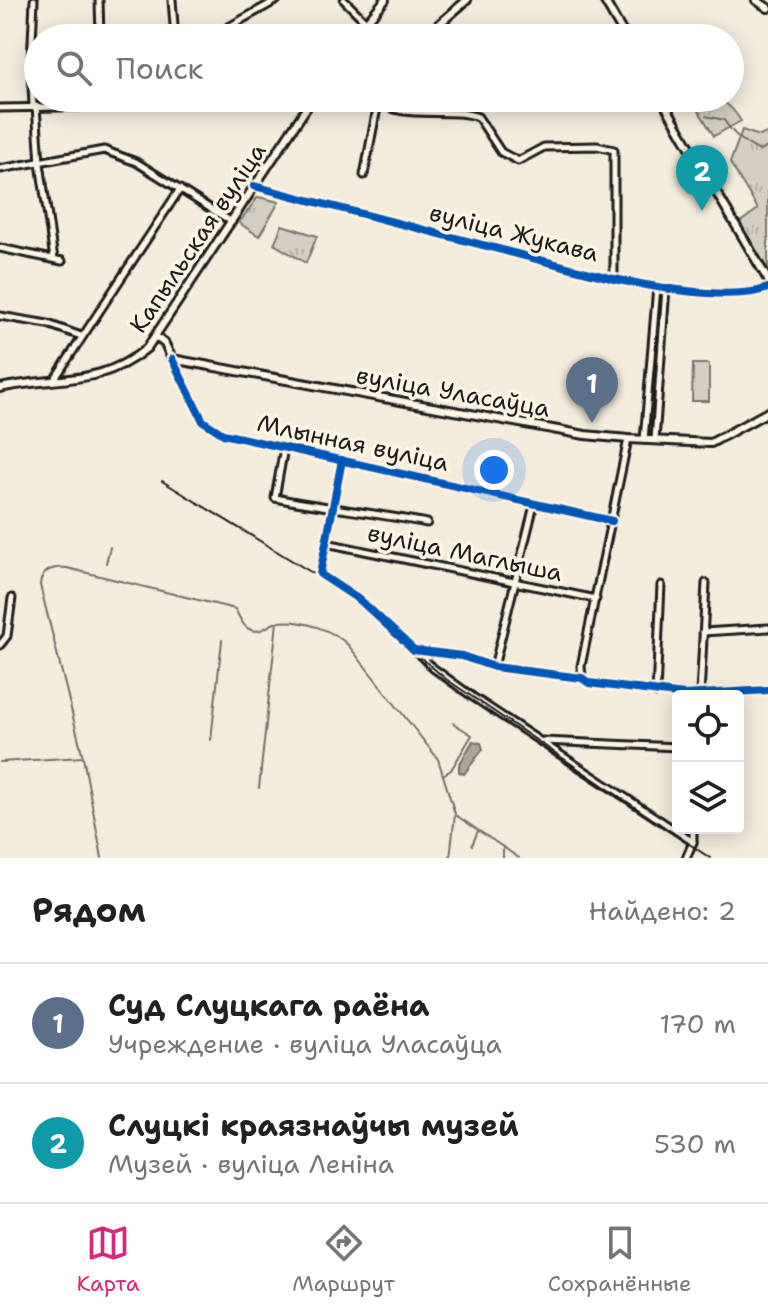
<!DOCTYPE html>
<html lang="ru">
<head>
<meta charset="utf-8">
<style>
  :root { --surface:#fff; --page:#f6f6f6; --text:#202124; --muted:#757577; --line:#e0e0e0; --accent:#db2777 }
  body { margin:0; font-family:"Shantell Sans",sans-serif; background:var(--page); color:var(--text) }
  .controls { position:absolute; right:24px; bottom:24px; display:grid; overflow:hidden; border-radius:8px; box-shadow:0 4px 20px #0003 }
  .controls button { width:72px; height:72px; display:grid; place-items:center; padding:0; border:0; border-bottom:2px solid var(--line); background:var(--surface); color:var(--text); font:40px sans-serif }
  .you { position:absolute; left:494px; top:470px; width:28px; height:28px; margin:-20px; border:6px solid #fff; border-radius:50%; background:#1a73e8; box-shadow:0 0 0 12px #1a73e833 }
  .badge { display:grid; place-items:center; width:52px; height:52px; border-radius:50%; background:var(--accent); color:#fff; font-size:26px; font-weight:700 }
  .pin { position:absolute; translate:-50% -66px; filter:drop-shadow(0 2px 4px #0008) }
  .pin::after { content:''; position:absolute; top:42px; width:28px; height:24px; background:inherit; clip-path:polygon(0 0,100% 0,50% 100%) }
  .list { margin:0; padding:0; list-style:none }
  h2 { display:flex; justify-content:space-between; align-items:center; height:104px; margin:0; padding:0 32px; font-size:34px }
  h2 small { font-size:26px; font-weight:400; color:var(--muted) }
  .list li { display:grid; grid-template-columns:52px 1fr auto; gap:24px; align-items:center; box-sizing:border-box; height:120px; padding:0 32px; border-top:2px solid var(--line) }
  .list b { display:block; font-size:30px; white-space:nowrap }
  .list p { margin:0; font-size:26px; white-space:nowrap; color:var(--muted) }
  .list em { font-size:26px; font-style:normal; color:var(--muted) }
  .icon { flex:none; width:44px; height:44px; fill:none; stroke:currentColor; stroke-width:2; stroke-linecap:round; stroke-linejoin:round }
  .map { position:relative; flex:none; width:768px; height:858px; overflow:hidden }
  .search { position:absolute; background:var(--surface); box-shadow:0 4px 20px #0003; left:24px; right:24px; top:24px; height:88px; display:flex; align-items:center; gap:20px; box-sizing:border-box; padding:0 28px; border-radius:44px; color:var(--muted); font-size:30px }
  .sheet { height:344px; background:var(--surface) }
  nav { display:flex; justify-content:space-around; align-items:center; box-sizing:border-box; height:112px; border-top:2px solid var(--line); background:var(--surface); font-size:22px; color:var(--muted) }
  nav a { display:grid; justify-items:center; gap:4px }
  nav .on { color:var(--accent) }
  .map>svg:first-child { display:block }
  .grass { fill:url(#grass-tufts); stroke:#78756e; stroke-width:2 }
  .garden { fill:#d3cec1; stroke:#78756e; stroke-width:2 }
  .water { fill:#aaa59b; stroke:#716e68; stroke-width:2 }
  .lines { fill:none; stroke-linecap:round; stroke-linejoin:round }
  .stream { stroke:#716e68; stroke-width:2 }
  .minor-casing { stroke:#1c1c1c; stroke-width:11 }
  .major-casing { stroke:#1c1c1c; stroke-width:12 }
  .minor { stroke:#fcf5e5; stroke-width:5 }
  .major { stroke:#fcf5e5; stroke-width:6 }
  .rail { stroke:#1c1c1c; stroke-width:2 }
  .cycleway-casing { stroke:#fcf5e5; stroke-width:13 }
  .cycleway { stroke:#0057b8; stroke-width:8 }
  .labels { text-anchor:middle; stroke-width:7; stroke-linejoin:round; paint-order:stroke }
  .street-label { font-size:24px; fill:#1c1c1c; stroke:#fcf5e5 }
</style>
</head>
<body>
<div class="map">
<svg width="768" height="858" viewBox="0 0 768 858">
  <defs>
    <pattern id="grass-tufts" width="24" height="20" patternUnits="userSpaceOnUse" patternTransform="scale(2)"><rect width="24" height="20" fill="#d3cec1"/><path d="M3 7l-1-3M5 7V3M7 7l1-3M15 17l-1-3M17 17v-4M19 17l1-3" fill="none" stroke="#b5b0a5"/></pattern>
  </defs>
  <rect width="100%" height="100%" fill="#f3ecdd"/>
  <filter id="ink" filterUnits="userSpaceOnUse"><feTurbulence type="fractalNoise" baseFrequency=".0125" numOctaves="2"/><feDisplacementMap in="SourceGraphic" scale="16" xChannelSelector="R" yChannelSelector="G"/><feConvolveMatrix kernelMatrix="1 2 1 2 8 2 1 2 1" color-interpolation-filters="sRGB"/></filter>
  <g filter="url(#ink)">
    <g class="grass">
      <path d="M691 98C718 98 726 97 741 121L714 136Z"/>
      <path d="M742 130 760 136 768 132V270L739 223 758 209 730 163Z"/>
      <path d="M258 197 279 202 259 236 239 223Z"/>
      <path d="M282 225 317 236 306 263 274 244Z"/>
    </g>
    <path class="garden" d="M693 364H709V401H692Z"/>
    <path class="water" d="M473 741 481 743 483 749 464 774 459 772V765Z"/>
    <g class="lines">
      <g class="stream">
        <path d="M706 116 724 120C733 135 745 144 760 151L768 147"/>
        <path d="M106 563 110 547"/>
        <path d="M211 740 222 640"/>
        <path d="M83 757 102 858"/>
        <path d="M0 762 83 757 40 585C41 570 54 566 67 568L235 609C239 615 241 625 249 629 262 635 267 624 278 622 301 619 334 630 349 646L438 759 455 814 450 858"/>
        <path d="M443 775 451 770 472 735 453 723"/>
        <path d="M259 788 277 622"/>
        <path d="M457 816 519 858"/>
        <path d="M472 845 478 831"/>
        <path d="M503 858V847"/>
      </g>
      <defs>
        <g id="minor">
          <path d="M99 0 100 38"/>
          <path d="M172 0 175 38"/>
          <path d="M344 0 365 21"/>
          <path d="M209 38 277 0"/>
          <path d="M101 98 102 106"/>
          <path d="M373 98C399 122 447 106 478 117L501 152 518 161 544 147 597 146 614 150V279"/>
          <path d="M33 106 31 62 34 0"/>
          <path d="M36 106 40 163 54 259"/>
          <path d="M0 108 120 106 151 98"/>
          <path d="M0 169 104 150 136 162 232 222"/>
          <path d="M364 175 378 103"/>
          <path d="M254 186 614 279C653 287 732 302 768 288"/>
          <path d="M0 248 62 261"/>
          <path d="M0 316 48 324 81 336"/>
          <path d="M173 360 203 421 223 434 612 521"/>
          <path d="M54 380 180 189"/>
          <path d="M644 440 657 287"/>
          <path d="M655 440 666 288"/>
          <path d="M284 448 275 498C325 508 376 513 427 523"/>
          <path d="M342 460 320 574 361 601 414 650 462 656 494 667 582 678 589 683 684 695 768 690"/>
          <path d="M326 543 596 599"/>
          <path d="M703 632 768 628"/>
          <path d="M0 645 7 636 12 598"/>
          <path d="M415 650 433 668 473 697 693 842"/>
          <path d="M494 667 534 505"/>
          <path d="M582 678 581 666 628 439"/>
          <path d="M656 693 661 585"/>
          <path d="M700 695 706 583"/>
          <path d="M543 741 678 747"/>
          <path d="M686 858 693 842V828"/>
        </g>
        <g id="major">
          <path d="M604 0 626 38"/>
          <path d="M756 0 768 8"/>
          <path d="M353 38 385 0"/>
          <path d="M423 38 467 0"/>
          <path d="M661 98 768 280"/>
          <path d="M156 337 165 344 172 359 585 435 628 439 711 443 768 412"/>
          <path d="M0 388C55 376 101 387 147 348L313 98"/>
        </g>
      </defs>
      <use href="#minor" class="minor-casing"/>
      <use href="#major" class="major-casing"/>
      <use href="#minor" class="minor"/>
      <use href="#major" class="major"/>
      <path class="rail" d="M162 481 345 593 446 679 710 858"/>
      <defs>
        <g id="cycleway">
          <path d="M254 186 614 279C653 287 732 302 768 288"/>
          <path d="M172 359 203 421 223 434 612 521"/>
          <path d="M342 460 320 574 361 601 414 650 462 656 494 667 582 678 589 683 684 695 768 690"/>
        </g>
      </defs>
      <use href="#cycleway" class="cycleway-casing"/>
      <use href="#cycleway" class="cycleway"/>
    </g>
  </g>
  <g class="labels">
    <g class="street-label">
      <text transform="translate(514 233) rotate(14)" y="8">вуліца Жукава</text>
      <text transform="translate(198 238) rotate(-56)" y="8">Капыльская вуліца</text>
      <text transform="translate(453 392) rotate(10)" y="8">вуліца Уласаўца</text>
      <text transform="translate(353 443) rotate(12)" y="8">Млынная вуліца</text>
      <text transform="translate(465 553) rotate(12)" y="8">вуліца Маглыша</text>
    </g>
  </g>
</svg>
<div class="controls">
<button><svg class="icon" aria-label="locate" viewBox="0 0 24 24"><circle cx="12" cy="12" r="6"/><path d="M12 2v4M12 18v4M2 12h4M18 12h4"/></svg></button>
<button><svg class="icon" aria-label="layers" viewBox="0 0 24 24"><path d="M12 4l9 5-9 5-9-5zM3 14l9 5 9-5"/></svg></button>
</div>
<div class="you"></div>
<div class="pin badge" style="left:592px;top:423px;background:#5c6f8a">1</div>
<div class="pin badge" style="left:702px;top:211px;background:#0f9aa8">2</div>
<div class="search"><svg class="icon" aria-label="search" viewBox="0 0 24 24"><circle cx="10" cy="10" r="6"/><path d="M15 15l6 6"/></svg>Поиск</div>
</div>
<section class="sheet">
<h2>Рядом<small>Найдено: 2</small></h2>
<ul class="list">
<li><span class="badge" style="background:#5c6f8a">1</span><div><b>Суд Слуцкага раёна</b><p>Учреждение · вуліца Уласаўца</p></div><em>170 m</em></li>
<li><span class="badge" style="background:#0f9aa8">2</span><div><b>Слуцкі краязнаўчы музей</b><p>Музей · вуліца Леніна</p></div><em>530 m</em></li>
</ul>
</section>
<nav>
<a class="on"><svg class="icon" aria-label="map" viewBox="0 0 24 24"><path d="M3 6l6-2 6 2 6-2v14l-6 2-6-2-6 2zM9 4v14M15 6v14"/></svg>Карта</a>
<a><svg class="icon" aria-label="directions" viewBox="0 0 24 24"><path d="M12 3l9 9-9 9-9-9zM9 14v-3h6M13 9l2 2-2 2"/></svg>Маршрут</a>
<a><svg class="icon" aria-label="saved" viewBox="0 0 24 24"><path d="M7 4h10v16l-5-4-5 4z"/></svg>Сохранённые</a>
</nav>
</body>
</html>
